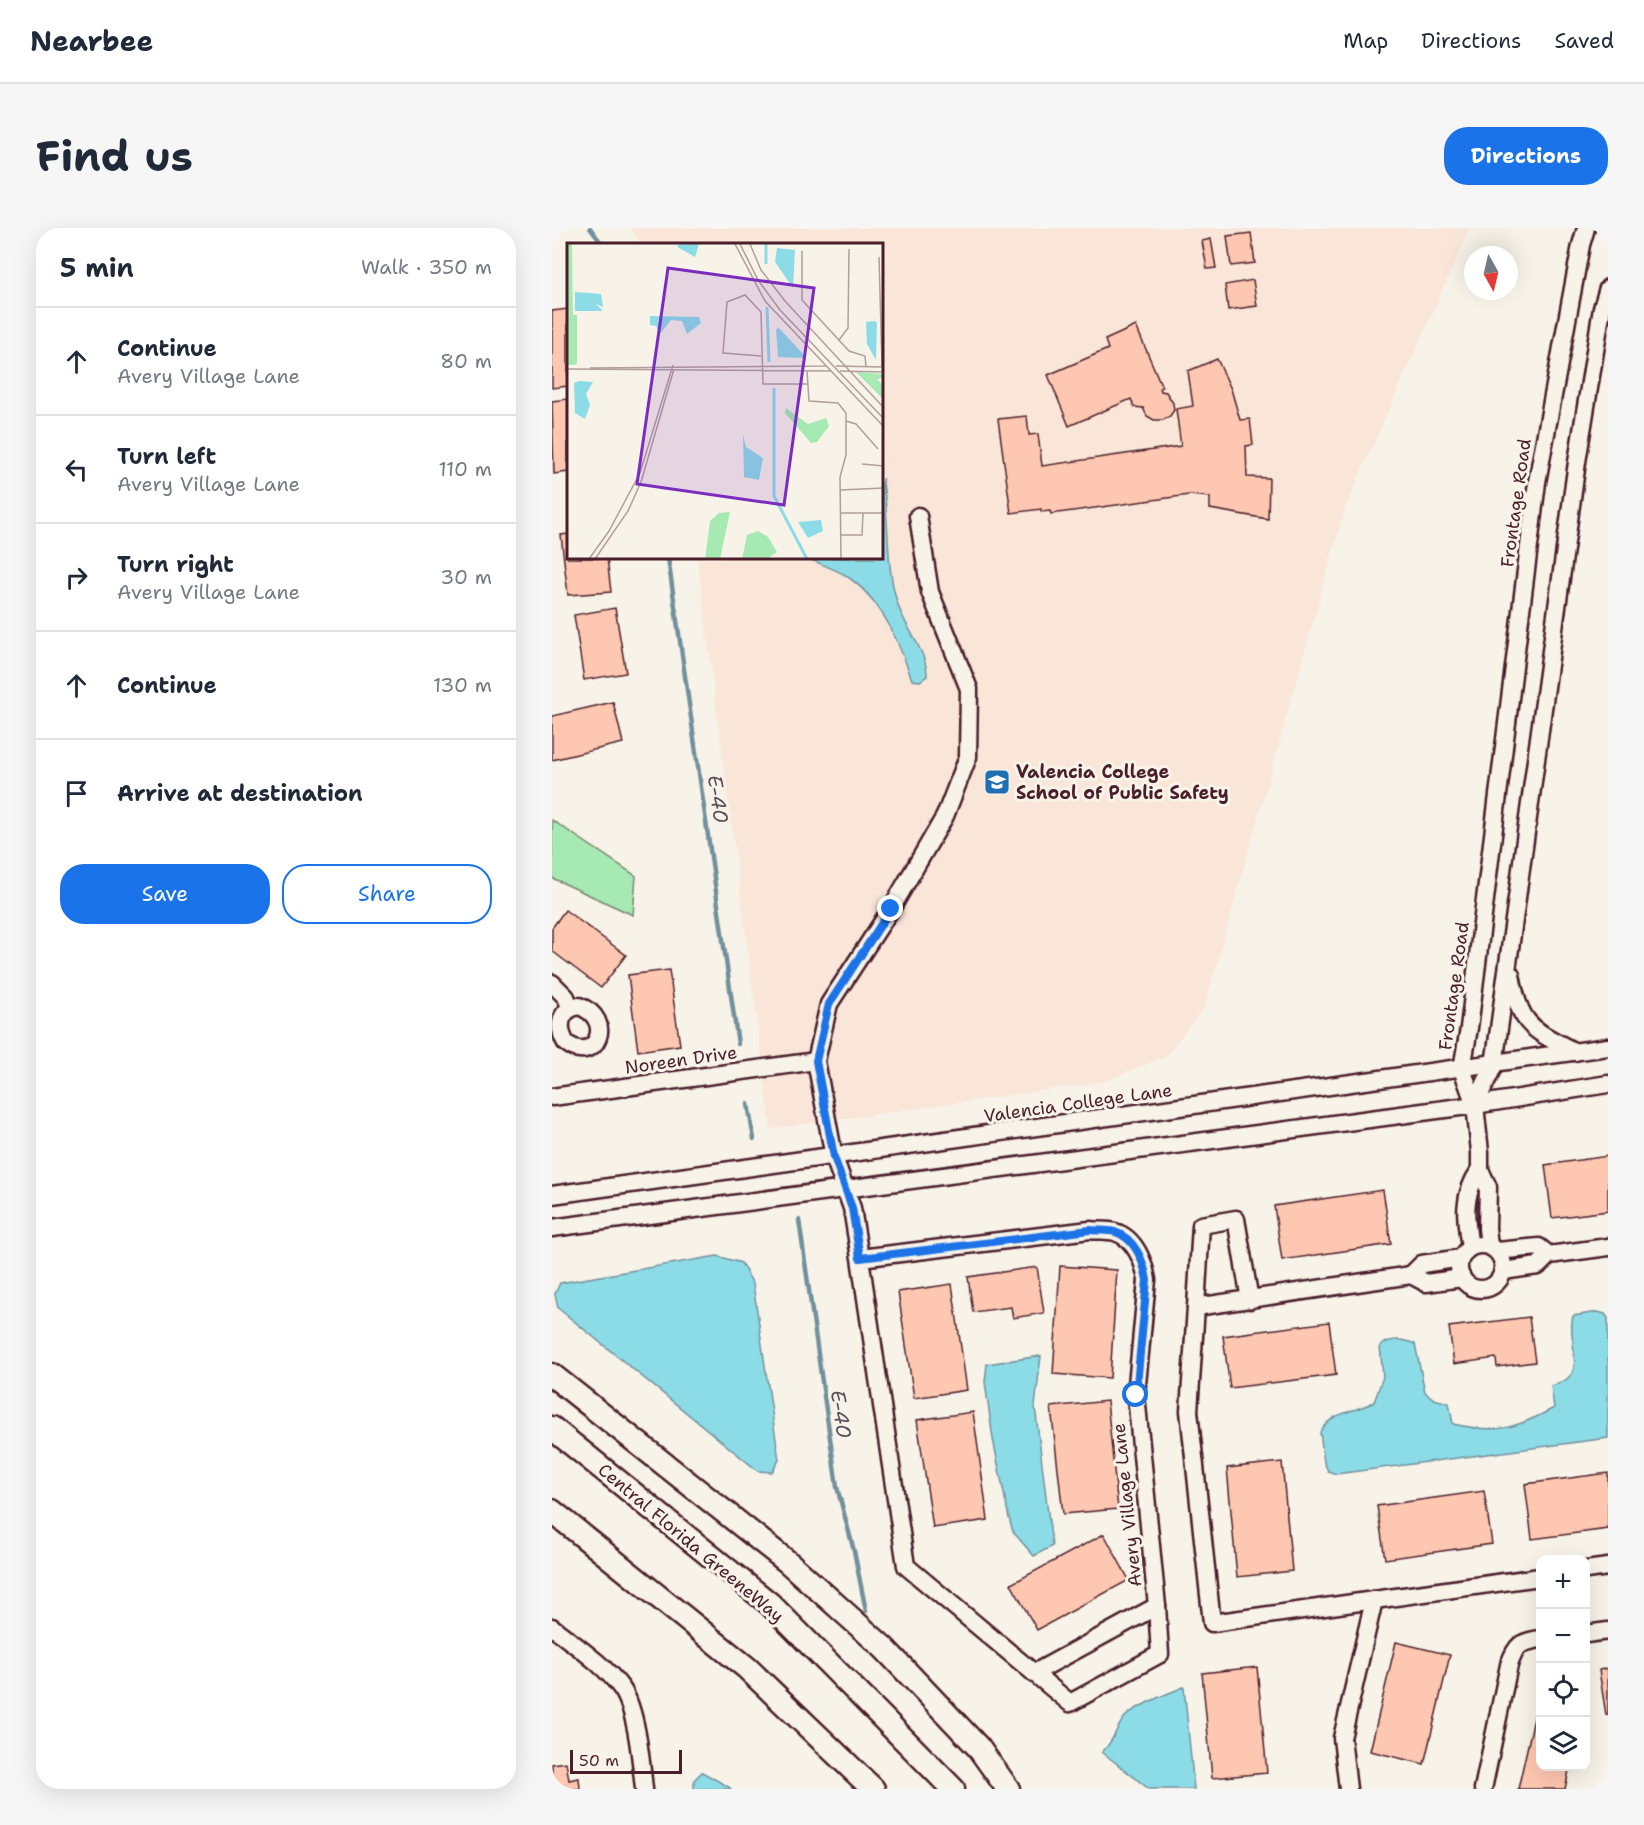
<!DOCTYPE html>
<html lang="en">
<head>
<meta charset="utf-8">
<style>
  :root { --surface:#fff; --page:#f6f6f7; --text:#1f2937; --muted:#747a83; --line:#e0e1e3; --accent:#1a73e8 }
  body { margin:0; font-family:"Shantell Sans",sans-serif; background:var(--page); color:var(--text) }
  .controls { position:absolute; right:18px; bottom:18px; display:grid; overflow:hidden; border-radius:12px; box-shadow:0 6px 24px #0002 }
  .controls button { width:54px; height:54px; display:grid; place-items:center; padding:0; border:0; border-bottom:2px solid var(--line); background:var(--surface); color:var(--text); font:30px sans-serif }
  .compass { position:absolute; left:912px; top:18px; width:54px; height:54px; border-radius:50%; background:var(--surface); box-shadow:0 6px 24px #0002; rotate:172deg }
  .scale { position:absolute; left:18px; bottom:15px; width:112px; box-sizing:border-box; padding-left:6px; border:3px solid #4a1f2b; border-top:0; font-size:16px; line-height:21px; white-space:nowrap; color:#4a1f2b; -webkit-text-stroke:4px #f7f3e8; paint-order:stroke }
  .stop { position:absolute; width:18px; height:18px; margin:-14px; border:4px solid #1a73e8; border-radius:50%; background:#fff }
  .stop.end { background:#1a73e8; border-color:#fff; box-shadow:0 2px 6px #0008 }
  .list { margin:0; padding:0; list-style:none }
  h2 { display:flex; justify-content:space-between; align-items:center; height:78px; margin:0; padding:0 24px; font-size:26px }
  h2 small { font-size:20px; font-weight:400; color:var(--muted) }
  .list li { display:grid; grid-template-columns:39px 1fr auto; gap:18px; align-items:center; box-sizing:border-box; height:108px; padding:0 24px; border-top:2px solid var(--line) }
  .list b { display:block; font-size:22px; white-space:nowrap }
  .list p { margin:0; font-size:20px; white-space:nowrap; color:var(--muted) }
  .list em { font-size:20px; font-style:normal; color:var(--muted) }
  .actions { display:flex; gap:12px; padding:18px 24px }
  .actions a { flex:1; padding:14px 0; border:2px solid var(--accent); border-radius:24px; text-align:center; font-size:21px; color:var(--accent) }
  .actions .main { background:var(--accent); color:#fff }
  .icon { flex:none; width:33px; height:33px; fill:none; stroke:currentColor; stroke-width:2; stroke-linecap:round; stroke-linejoin:round }
  .map { position:relative; flex:none; width:1056px; height:1561px; overflow:hidden; border-radius:24px }
  header { display:flex; align-items:center; gap:36px; box-sizing:border-box; height:84px; padding:0 30px; background:var(--surface); border-bottom:2px solid var(--line) }
  header strong { font-size:28px }
  nav { display:flex; gap:33px; margin-inline-start:auto; font-size:21px }
  .intro { display:flex; align-items:center; justify-content:space-between; box-sizing:border-box; height:144px; padding:0 36px }
  h1 { margin:0; font-size:42px }
  .button { padding:15px 27px; border-radius:24px; background:var(--accent); color:#fff; font-size:21px; font-weight:700 }
  main { display:flex; gap:36px; padding:0 36px }
  aside { flex:1; background:var(--surface); border-radius:24px; box-shadow:0 6px 24px #0002 }
  .map>svg:first-child { display:block }
  .built { fill:#f9e6d8 }
  .green { fill:#a6e9b3; stroke:#78846f; stroke-width:1.5 }
  .water { fill:#8cdce7; stroke:#72909c; stroke-width:1.5 }
  .lines { fill:none; stroke-linecap:round; stroke-linejoin:round }
  .stream { stroke:#72909c; stroke-width:4.5 }
  .building { fill:#fec7b1; stroke:#4a1f2b; stroke-width:1.5 }
  .minor-casing { stroke:#4a1f2b; stroke-width:21 }
  .highway-casing { stroke:#4a1f2b; stroke-width:27 }
  .minor { stroke:#f7f3e8; stroke-width:16 }
  .highway { stroke:#f7f3e8; stroke-width:22 }
  .route { stroke:#1a73e8; stroke-width:8 }
  .labels { text-anchor:middle; stroke-width:6; stroke-linejoin:round; paint-order:stroke }
  .street-label { font-size:18px; fill:#4a1f2b; stroke:#f7f3e8 }
  .poi-label { font-size:18px; font-weight:bold; fill:#4a1f2b; stroke:#f7f3e8; text-anchor:start }
  .water-label { font-size:20px; font-style:italic; fill:#5a4e5a; stroke:#f7f3e8 }
  .inset-river { fill:none; stroke:#8cdce7; stroke-width:3 }
  .inset-road { fill:none; stroke:#b29e9c; stroke-width:1.5 }
  .view { fill:#7b2cbf; fill-opacity:0.15; stroke:#7b2cbf; stroke-width:3 }
  .inset-edge { fill:none; stroke:#4a1f2b; stroke-width:3 }
</style>
</head>
<body>
<header>
<strong>Nearbee</strong>
<nav><a>Map</a><a>Directions</a><a>Saved</a></nav>
</header>
<div class="intro"><h1>Find us</h1><a class="button">Directions</a></div>
<main>
<aside>
<h2>5 min<small>Walk · 350 m</small></h2>
<ul class="list">
<li><svg class="icon" aria-label="ahead" viewBox="0 0 24 24"><path d="M12 20V5M6 11l6-6 6 6"/></svg><div><b>Continue</b><p>Avery Village Lane</p></div><em>80 m</em></li>
<li><svg class="icon" aria-label="left" viewBox="0 0 24 24"><path d="M17 20v-9H6M10 6l-5 5 5 5"/></svg><div><b>Turn left</b><p>Avery Village Lane</p></div><em>110 m</em></li>
<li><svg class="icon" aria-label="right" viewBox="0 0 24 24"><path d="M7 20v-9h11M14 6l5 5-5 5"/></svg><div><b>Turn right</b><p>Avery Village Lane</p></div><em>30 m</em></li>
<li><svg class="icon" aria-label="ahead" viewBox="0 0 24 24"><path d="M12 20V5M6 11l6-6 6 6"/></svg><div><b>Continue</b></div><em>130 m</em></li>
<li><svg class="icon" aria-label="arrive" viewBox="0 0 24 24"><path d="M6 21V4h12l-3 4 3 4H6"/></svg><div><b>Arrive at destination</b></div></li>
</ul>
<div class="actions"><a class="main">Save</a><a>Share</a></div>
</aside>
<div class="map">
<svg width="1056" height="1561" viewBox="0 0 1056 1561">
  <rect width="100%" height="100%" fill="#f7f3e8"/>
  <filter id="ink" filterUnits="userSpaceOnUse"><feTurbulence type="fractalNoise" baseFrequency=".0167" numOctaves="2"/><feDisplacementMap in="SourceGraphic" scale="12" xChannelSelector="R" yChannelSelector="G"/><feConvolveMatrix kernelMatrix="1 2 1 2 8 2 1 2 1" color-interpolation-filters="sRGB"/></filter>
  <g filter="url(#ink)">
    <path class="built" d="M79 0H918L793 280 653 778 613 829 550 854 219 901 145 330H330V16H88Z"/>
    <path class="green" d="M0 592 84 648 81 687 0 650Z"/>
    <g class="water">
      <path d="M330 250C339 293 332 338 347 380 355 402 375 424 375 448L368 453 360 452C346 412 330 371 293 347 281 340 266 335 254 330H330Z"/>
      <path d="M165 1028 189 1035 201 1056 227 1232 220 1244 206 1243 6 1080 3 1066 8 1055Z"/>
      <path d="M1046 1084 1053 1086 1056 1090V1210L784 1246 776 1243 772 1234 768 1204C780 1183 801 1185 822 1174L831 1149 828 1118C838 1110 851 1111 863 1116L873 1164 882 1171 897 1175 901 1196C945 1206 963 1201 1002 1180L999 1158C1041 1148 1013 1116 1021 1088Z"/>
      <path d="M489 1128 483 1178 500 1318 482 1328 461 1304 457 1290 441 1211 433 1154 435 1136Z"/>
      <path d="M632 1459 642 1561H597L550 1524C563 1512 563 1501 573 1489 584 1477 617 1465 632 1459Z"/>
      <path d="M150 1544 177 1559 179 1561H142V1552Z"/>
    </g>
    <g class="lines">
      <g class="stream">
        <path d="M38 0 50 16"/>
        <path d="M116 330 186 816"/>
        <path d="M196 876 202 911"/>
        <path d="M247 992 285 1259 302 1323 314 1383"/>
      </g>
    </g>
    <g class="building">
      <path d="M699 5 703 35 679 38 675 8Z"/>
      <path d="M659 11 664 40 655 41 650 13Z"/>
      <path d="M701 52 705 78 676 82 673 57Z"/>
      <path d="M16 81V158L0 160V83Z"/>
      <path d="M584 98 610 159 608 160 609 163 614 164 621 175 622 182 618 188 611 192H602L595 188 591 180 582 179 579 171 517 198 496 147 556 121 553 112Z"/>
      <path d="M665 131 679 161 688 192 698 191 701 217 694 218 695 249 717 250 716 291 658 281V269L637 267 499 286 498 283 489 284V281L459 285 446 191 475 188 477 207 486 206 490 238 629 218 624 181 641 178 636 143Z"/>
      <path d="M16 171V244L2 246 0 173Z"/>
      <path d="M16 306V330H55L59 364 16 367 9 307Z"/>
      <path d="M63 380 74 445 32 452 22 387Z"/>
      <path d="M61 474 71 515 0 532V488Z"/>
      <path d="M13 682 74 727 49 760 0 723V700Z"/>
      <path d="M117 742 128 817 86 823 76 747Z"/>
      <path d="M1056 928V983L1000 990 993 937Z"/>
      <path d="M831 962 839 1016 730 1032 722 978Z"/>
      <path d="M508 1038 565 1042 558 1150 501 1146Z"/>
      <path d="M485 1039 492 1085 461 1090 459 1079 421 1084 416 1049Z"/>
      <path d="M400 1056 415 1162 362 1170 346 1064Z"/>
      <path d="M977 1089 983 1134 945 1139 944 1130 902 1136 897 1099Z"/>
      <path d="M777 1094 784 1147 678 1160 671 1108Z"/>
      <path d="M555 1173 566 1281 511 1286 499 1179Z"/>
      <path d="M421 1184 436 1292 381 1300 365 1192Z"/>
      <path d="M730 1234 740 1343 685 1349 675 1240Z"/>
      <path d="M1056 1245V1301L980 1311 973 1256Z"/>
      <path d="M932 1263 940 1316 833 1331 825 1278Z"/>
      <path d="M552 1306 577 1352 485 1402 459 1356Z"/>
      <path d="M844 1414 898 1427 872 1536 818 1523Z"/>
      <path d="M705 1439 715 1545 660 1550 650 1445Z"/>
      <path d="M1056 1440V1487H1054L1047 1442Z"/>
      <path d="M988 1464V1538H1018L1013 1561H966Z"/>
      <path d="M14 1534 17 1552 27 1550 28 1561H0V1536Z"/>
    </g>
    <g class="lines">
      <defs>
        <g id="minor">
          <path d="M959 747C968 799 980 801 1023 824"/>
          <path d="M0 755 14 769 18 779"/>
          <path d="M27 778C64 791 44 838 14 815 5 800 7 781 27 778Z"/>
          <path d="M0 869 264 833"/>
          <path d="M923 877 942 837 1025 234 1050 80 1056 60"/>
          <path d="M0 967 1056 819"/>
          <path d="M0 1000 923 877 1056 856"/>
          <circle cx="929" cy="1039" r="22"/>
          <path d="M937 1018 935 1000 936 959 928 942V924L923 877 910 841 917 800 985 254 1029 17 1034 0"/>
          <path d="M918 1019C913 990 910 967 928 942"/>
          <path d="M945 1023 987 1019 997 1027"/>
          <path d="M308 1030 538 1002C546 1003 556 1002 563 1004 583 1010 592 1034 595 1052L584 1167 605 1378 482 1445 354 1338 308 1030 300 980 282 929 264 833 277 776 339 681 393 588 416 529 417 461 378 364 366 288"/>
          <path d="M909 1030 870 1036 859 1047 874 1055 910 1050"/>
          <path d="M951 1043 986 1038 997 1027 1056 1019"/>
          <path d="M698 1072 684 991 649 997 644 1079 859 1047"/>
          <path d="M644 1079 637 1183 660 1395 822 1372 790 1510 796 1561"/>
          <path d="M1034 1342 1056 1339"/>
          <path d="M822 1372 988 1349"/>
          <path d="M0 1399C24 1418 52 1436 70 1461 85 1483 89 1534 92 1561"/>
          <path d="M1034 1406 1056 1403"/>
          <path d="M482 1445 518 1475 608 1426 605 1378"/>
          <path d="M931 1561 957 1437C964 1417 968 1414 988 1411"/>
        </g>
        <g id="highway">
          <path d="M0 1147 237 1335 332 1420 426 1519 456 1561"/>
          <path d="M0 1200 218 1376 401 1561"/>
          <path d="M0 1283 195 1440 321 1561"/>
        </g>
      </defs>
      <use href="#minor" class="minor-casing"/>
      <use href="#highway" class="highway-casing"/>
      <use href="#minor" class="minor"/>
      <use href="#highway" class="highway"/>
    </g>
  </g>
  <g class="lines" filter="url(#ink)">
    <path class="route" d="M339 681 277 776 264 833 282 929 300 980 308 1030 538 1002C546 1003 556 1002 563 1004 583 1010 592 1034 595 1052L584 1167"/>
  </g>
  <defs>
    <symbol id="university-square" viewBox="-11 -11 22 22"><rect x="-9" y="-9" width="18" height="18" rx="4" fill="#1f6fb2" stroke="#f7f3e8"/><path d="M0-5L7-2L0 1L-7-2ZM-4 1L0 2.5L4 1V4Q0 6-4 4Z" fill="#fff"/></symbol>
  </defs>
  <g fill-rule="evenodd">
    <use href="#university-square" x="430" y="539" width="30" height="30"/>
  </g>
  <g class="labels">
    <g class="street-label">
      <text transform="translate(964 275) rotate(-82)" y="6">Frontage Road</text>
      <text transform="translate(902 758) rotate(-82)" y="6">Frontage Road</text>
      <text transform="translate(129 832) rotate(-8)" y="6">Noreen Drive</text>
      <text transform="translate(526 875) rotate(-8)" y="6">Valencia College Lane</text>
      <text transform="translate(575 1277) rotate(-96)" y="6">Avery Village Lane</text>
      <text transform="translate(139 1315) rotate(40)" y="6">Central Florida GreeneWay</text>
    </g>
    <g class="poi-label">
      <text x="464" y="550">Valencia College<tspan x="464" dy="21">School of Public Safety</tspan></text>
    </g>
    <g class="water-label">
      <text transform="translate(166 571) rotate(82)" y="7">E-40</text>
      <text transform="translate(289 1186) rotate(82)" y="7">E-40</text>
    </g>
  </g>
  <g transform="translate(15 15)">
    <rect width="316" height="316" fill="#f7f3e8"/>
    <path d="M0 1H5L6 72H10V121L6 122H0ZM289 129 316 131V135L310 136 316 142V156ZM219 165 241 181 259 175 262 183 250 199 244 200 218 170ZM163 269 153 316H138L143 278 152 270ZM191 288 201 294 210 309 200 316H175L180 292Z" fill="#a6e9b3"/>
    <path d="M115 1H132L128 14 112 5 110 2ZM210 5 228 7 226 45 208 19ZM8 49 34 51 36 64 29 61 36 68H8ZM83 73 132 74 134 80 120 91 115 78 104 77 93 91 89 83 83 82ZM308 78 310 80 309 117 300 101 299 79ZM212 85 237 112 236 115 211 114 209 86ZM12 138 26 139 19 151 23 162 18 176 8 170 7 140ZM176 192 179 204 196 215 192 237 177 234ZM254 277 256 288 241 295 231 279Z" fill="#8cdce7"/>
    <path class="inset-river" d="M199 1V21M200 64 202 119M207 145V253L240 316"/>
    <path class="inset-road" d="M168 1 198 58 317 184M173 1 191 37 213 67 317 176M183 1 194 27 218 58 317 165M235 8V57L282 108 298 113 299 124M312 14 315 124M272 97 281 85 282 6M194 113 156 110 160 59 178 52 194 69 196 141H240M269 123 317 124M23 125 259 123M0 126 264 128M240 128 242 158 271 160 279 170V212L273 234 274 316M273 128 317 129M0 132V203M279 178 289 181 311 206M295 221 317 223M273 247 317 245M274 270H317M274 292H295L296 270M22 316 42 288 73 230 106 122M28 316 61 268 74 239 107 126"/>
    <path class="view" d="M101 25 247 45 217 262 70 241Z"/>
    <rect width="316" height="316" class="inset-edge"/>
  </g>
</svg>
<div class="controls">
<button>+</button>
<button>−</button>
<button><svg class="icon" aria-label="locate" viewBox="0 0 24 24"><circle cx="12" cy="12" r="6"/><path d="M12 2v4M12 18v4M2 12h4M18 12h4"/></svg></button>
<button><svg class="icon" aria-label="layers" viewBox="0 0 24 24"><path d="M12 4l9 5-9 5-9-5zM3 14l9 5 9-5"/></svg></button>
</div>
<svg class="compass" viewBox="-18 -18 36 36"><path d="M0-13l5 13h-10z" fill="#e53935"/><path d="M0 13l5-13h-10z" fill="#747a83"/></svg>
<div class="scale">50 m</div>
<div class="stop" style="left:584px;top:1167px"></div>
<div class="stop end" style="left:339px;top:681px"></div>
</div>
</main>
</body>
</html>
